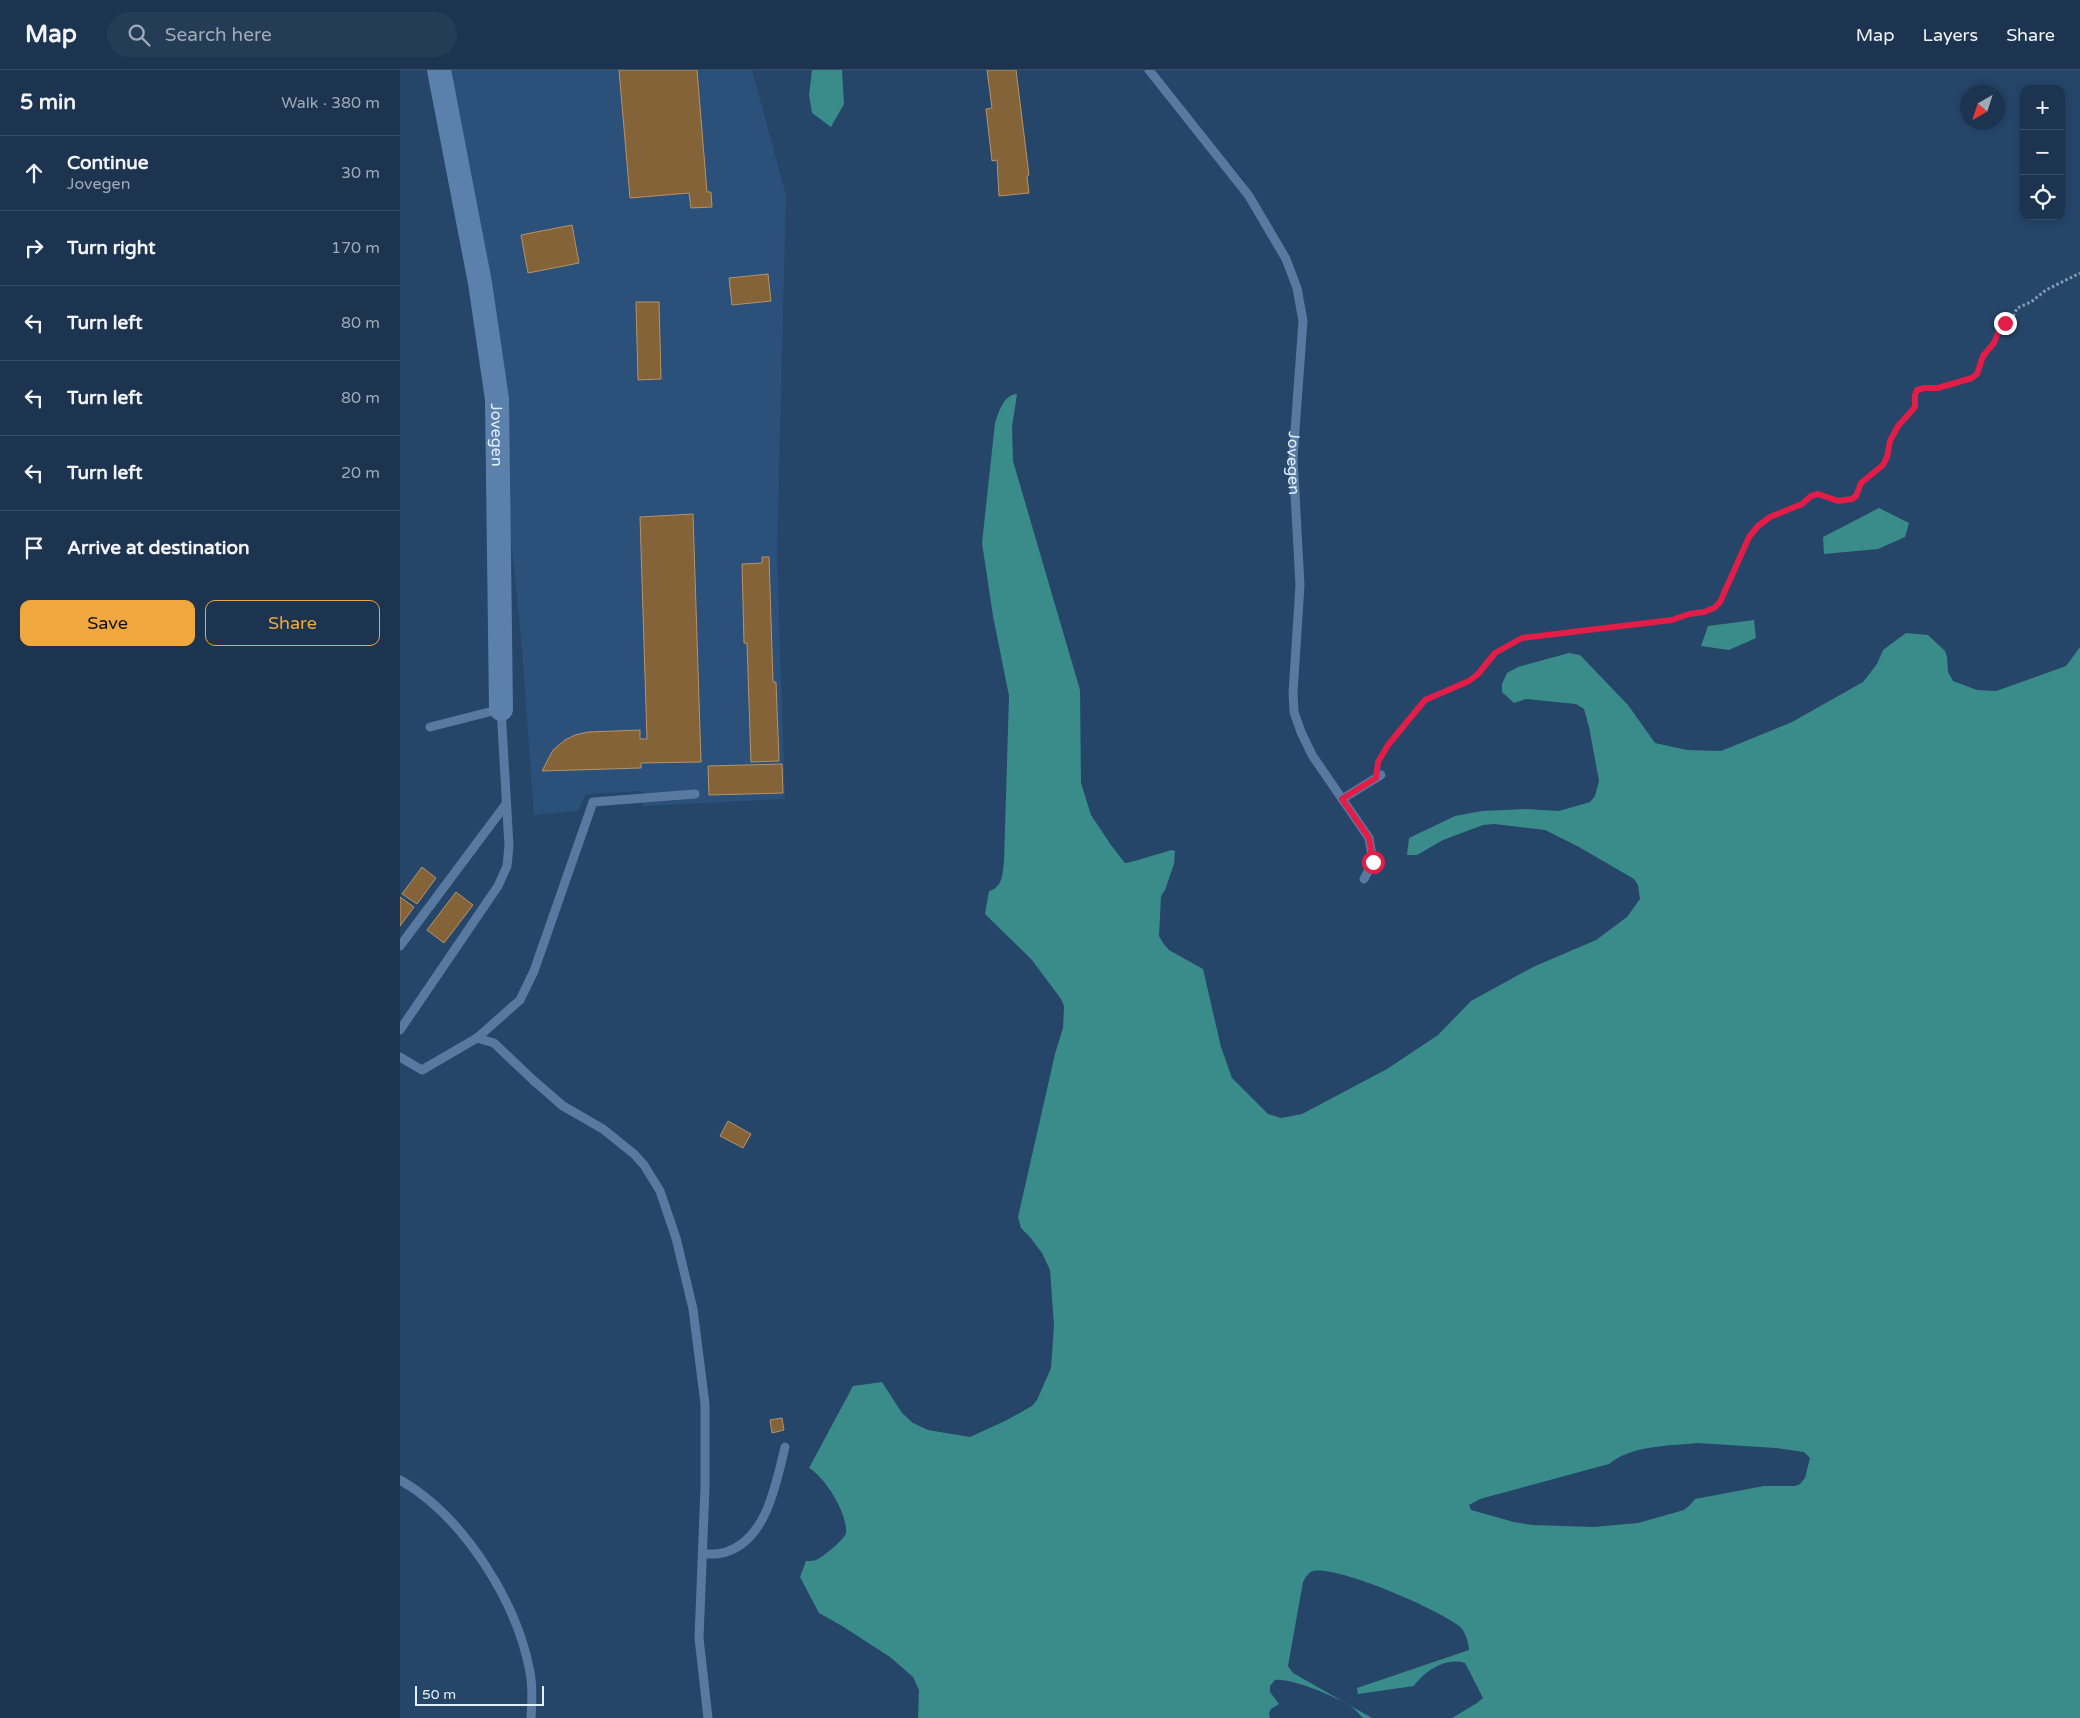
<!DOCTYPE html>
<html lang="en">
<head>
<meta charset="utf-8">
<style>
  :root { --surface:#1c344f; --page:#253c56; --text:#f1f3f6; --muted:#a0aab7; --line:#3a4f66; --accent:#efa73e }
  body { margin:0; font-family:"Varela Round",sans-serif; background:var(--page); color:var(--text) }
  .controls { position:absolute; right:15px; top:15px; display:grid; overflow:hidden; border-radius:10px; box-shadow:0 2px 8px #0003 }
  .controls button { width:45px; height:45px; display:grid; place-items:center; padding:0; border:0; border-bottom:1px solid var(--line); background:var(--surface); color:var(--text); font:25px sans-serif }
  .compass { position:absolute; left:1560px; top:15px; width:45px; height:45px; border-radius:50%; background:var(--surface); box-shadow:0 2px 8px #0003; rotate:219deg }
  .scale { position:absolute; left:15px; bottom:12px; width:129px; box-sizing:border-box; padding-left:5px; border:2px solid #e3eefb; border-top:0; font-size:14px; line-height:18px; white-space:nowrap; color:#e3eefb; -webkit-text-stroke:4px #254569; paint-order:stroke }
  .stop { position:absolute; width:15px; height:15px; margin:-11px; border:4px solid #e11d48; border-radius:50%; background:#fff }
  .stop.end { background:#e11d48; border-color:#fff; box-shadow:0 1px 5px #0008 }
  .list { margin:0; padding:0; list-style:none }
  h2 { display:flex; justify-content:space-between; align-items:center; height:65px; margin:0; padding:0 20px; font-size:21px }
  h2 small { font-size:16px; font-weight:400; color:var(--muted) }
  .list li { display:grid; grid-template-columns:32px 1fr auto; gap:15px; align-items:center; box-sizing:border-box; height:75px; padding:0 20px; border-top:1px solid var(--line) }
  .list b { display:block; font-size:19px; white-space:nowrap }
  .list p { margin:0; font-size:16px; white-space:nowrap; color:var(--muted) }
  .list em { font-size:16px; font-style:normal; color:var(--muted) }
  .actions { display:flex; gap:10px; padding:15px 20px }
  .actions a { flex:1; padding:11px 0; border:1px solid var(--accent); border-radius:10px; text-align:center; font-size:18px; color:var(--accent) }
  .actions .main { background:var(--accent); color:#111 }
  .icon { flex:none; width:28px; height:28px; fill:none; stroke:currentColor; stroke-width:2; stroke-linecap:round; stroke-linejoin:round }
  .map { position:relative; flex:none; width:1680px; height:1648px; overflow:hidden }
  header { display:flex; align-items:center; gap:30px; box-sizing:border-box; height:70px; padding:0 25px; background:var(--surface); border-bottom:1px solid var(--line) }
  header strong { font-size:24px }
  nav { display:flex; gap:28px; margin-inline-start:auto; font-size:18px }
  .search { width:350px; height:45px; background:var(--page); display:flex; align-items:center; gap:12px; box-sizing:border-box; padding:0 18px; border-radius:28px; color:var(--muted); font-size:19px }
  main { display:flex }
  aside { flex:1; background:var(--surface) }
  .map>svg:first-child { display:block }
  .built { fill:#2b507a }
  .water { fill:#398c89; fill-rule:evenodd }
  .building { fill:#846339; stroke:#b69368 }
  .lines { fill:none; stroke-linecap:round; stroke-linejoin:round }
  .path { stroke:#869bb3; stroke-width:3; stroke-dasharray:2.5 2.5; stroke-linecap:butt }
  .lane { stroke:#587aa1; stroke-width:9 }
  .secondary { stroke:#5b80ab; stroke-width:24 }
  .route { stroke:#e11d48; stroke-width:6 }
  .labels { text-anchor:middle; stroke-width:4; stroke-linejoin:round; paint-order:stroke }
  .street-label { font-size:16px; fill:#e3eefb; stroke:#254569 }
</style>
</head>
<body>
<header>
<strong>Map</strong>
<div class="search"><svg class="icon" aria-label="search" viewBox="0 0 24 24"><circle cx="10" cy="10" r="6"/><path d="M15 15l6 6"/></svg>Search here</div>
<nav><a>Map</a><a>Layers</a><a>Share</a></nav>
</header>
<main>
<aside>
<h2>5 min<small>Walk · 380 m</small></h2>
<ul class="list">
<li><svg class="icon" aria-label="ahead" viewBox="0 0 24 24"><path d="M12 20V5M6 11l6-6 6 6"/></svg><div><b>Continue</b><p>Jovegen</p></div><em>30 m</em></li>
<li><svg class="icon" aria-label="right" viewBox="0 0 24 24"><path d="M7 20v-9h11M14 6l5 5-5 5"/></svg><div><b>Turn right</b></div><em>170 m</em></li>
<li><svg class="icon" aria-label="left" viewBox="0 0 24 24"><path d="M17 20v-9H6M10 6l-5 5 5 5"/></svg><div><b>Turn left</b></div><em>80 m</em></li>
<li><svg class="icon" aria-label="left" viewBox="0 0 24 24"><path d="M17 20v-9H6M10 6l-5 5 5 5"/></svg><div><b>Turn left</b></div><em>80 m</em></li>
<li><svg class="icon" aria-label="left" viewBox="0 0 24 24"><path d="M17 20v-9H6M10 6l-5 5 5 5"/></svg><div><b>Turn left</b></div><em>20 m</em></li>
<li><svg class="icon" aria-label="arrive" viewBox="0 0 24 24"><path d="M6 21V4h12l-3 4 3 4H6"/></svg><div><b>Arrive at destination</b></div></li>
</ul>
<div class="actions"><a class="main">Save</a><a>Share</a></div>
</aside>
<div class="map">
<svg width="1680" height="1648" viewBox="0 0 1680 1648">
  <rect width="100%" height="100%" fill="#254569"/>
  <path class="built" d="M33 0H352L386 125 377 485 385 729 243 736 242 721 186 724 178 741 134 745 121 567 108 442Z"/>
  <g class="water">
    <path d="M412 0H442L444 34 431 57 412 43 409 25Z"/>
    <path d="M617 324 612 357 613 391 680 620 681 713 691 745 711 775 725 793C731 793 763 782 772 780L775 781 774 794 765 820 761 826 759 866 763 873 769 880 803 899 821 977 832 1008 868 1044 881 1048 902 1044 987 999 1038 965 1071 931 1133 897 1196 870 1227 847 1240 829 1238 815 1234 809 1179 777 1145 760 1094 754 1083 755 1043 770 1017 785H1007L1009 768 1055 746 1082 741 1126 739 1159 741 1190 732 1195 726 1199 711 1189 657 1184 639 1176 634 1126 629 1114 633 1102 622V614L1107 603 1118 597 1169 583 1180 585 1228 635 1255 673 1287 680 1321 681 1392 652 1463 612 1477 594 1483 580 1506 563 1528 565 1545 581 1547 587 1548 602 1553 611 1577 620 1596 621 1666 596 1680 577V1648H1052L1077 1633 1083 1628 1065 1593C1045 1587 1025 1601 1014 1616L958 1624 957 1618 1069 1580C1069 1574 1065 1560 1059 1556 1037 1539 939 1496 913 1501 908 1503 906 1507 903 1512L888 1596 893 1603 972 1648H963C959 1644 956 1640 952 1637 937 1627 892 1608 875 1610L870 1616V1622L879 1634 871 1639 869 1643 870 1648H518L519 1620 513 1607 490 1587 442 1556 419 1543 400 1507 406 1491C410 1491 415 1491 418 1489 424 1486 445 1469 446 1463 448 1444 425 1407 409 1398L453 1316 482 1312 502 1343 513 1353 528 1360 570 1367 607 1350 632 1336 637 1330 651 1298 654 1256 650 1200 642 1183 630 1167 621 1158 618 1147 655 984 663 958 664 936 661 929 632 890 585 844 589 821C603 817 602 805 604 792L609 626 593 546 582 473 595 353C599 342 603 325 617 324ZM1298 1373 1376 1378 1404 1382 1410 1388 1405 1408 1400 1414 1395 1416H1364L1295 1429 1290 1435 1284 1440 1238 1453 1193 1457 1132 1455 1114 1452 1071 1440 1069 1435 1080 1429 1209 1394C1232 1375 1269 1376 1298 1373Z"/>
    <path d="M1479 438 1509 453 1505 467 1478 479 1424 484 1423 467Z"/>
    <path d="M1354 550 1356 568 1329 580 1301 576 1308 556Z"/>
  </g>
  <g class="building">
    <path d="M219 0H297L307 122H311L312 137 291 138 289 123 230 128Z"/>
    <path d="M587 0H616L629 105 627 106 629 123 599 126 597 90 592 91 586 39 592 38Z"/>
    <path d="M172 155 179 193 128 203 121 165Z"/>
    <path d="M368 204 371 231 332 235 329 208Z"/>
    <path d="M236 232H259L261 309 238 310Z"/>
    <path d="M293 444 301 692 241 693V698L142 701 153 680 165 670 175 665 188 662 240 660V669H247L240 447Z"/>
    <path d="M362 487H369L373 612H376L379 691 351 692 347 573H344L342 494 362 493Z"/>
    <path d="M382 694 383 723 309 725 308 696Z"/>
    <path d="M22 797 36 808 17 834 2 824Z"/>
    <path d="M56 822 73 835 44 873 27 860Z"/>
    <path d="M0 827 14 837 0 856Z"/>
    <path d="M328 1051 351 1064 343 1078 320 1066Z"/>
    <path d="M382 1348 384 1360 372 1363 370 1350Z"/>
  </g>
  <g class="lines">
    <path class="path" d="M978 693 988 675 1025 630 1069 611 1078 604 1095 583 1122 567 1272 550 1289 544 1304 542 1314 538 1320 532 1349 467 1358 456 1370 447 1402 434 1411 426 1418 424 1438 431 1452 429 1456 426 1461 413 1483 395 1487 387 1490 371 1498 356 1515 337V325L1517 320 1524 318H1538L1572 308 1577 304 1583 286 1593 273 1600 258 1613 247 1617 238 1631 232 1646 220 1680 203"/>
    <g class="lane">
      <path id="s1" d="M749 0 849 126 886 189 897 218 903 251 893 388 900 515 893 623 894 642 901 662 912 685 969 768 973 792 964 809"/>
      <path d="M942 729 981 705"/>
      <path d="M0 876 106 734"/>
      <path d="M0 960 98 816 107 796 109 776 101 639 30 657"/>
      <path d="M77 968 120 930 134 901 193 732 295 724"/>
      <path d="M0 987 22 1000 77 968 94 973 133 1010 163 1036 203 1059 234 1084 244 1095 260 1121 276 1168 293 1239 305 1334V1418L299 1568 308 1648"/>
      <path d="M0 1410C63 1446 117 1531 130 1602 133 1617 132 1633 131 1648"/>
      <path d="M303 1484C310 1484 318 1485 326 1482 367 1469 376 1413 385 1377"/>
    </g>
    <path class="secondary" id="s2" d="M39 0 80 213 97 329 101 639"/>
  </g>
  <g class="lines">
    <path class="route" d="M973 792 969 768 942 729 976 708 978 692 988 675 1025 630 1069 611 1078 604 1095 583 1122 568 1272 550 1289 544 1304 542 1314 538 1320 532 1349 467 1358 456 1370 447 1402 434 1411 426 1418 424 1438 431 1452 429 1456 426 1461 413 1483 395 1487 387 1490 371 1498 356 1515 337V325L1517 320 1524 318H1538L1572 308 1577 304 1583 286 1594 273 1600 258 1605 253"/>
  </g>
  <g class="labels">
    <g class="street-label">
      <text dy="6" stroke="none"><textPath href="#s2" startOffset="370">Jovegen</textPath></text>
      <text dy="6" stroke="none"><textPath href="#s1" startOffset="441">Jovegen</textPath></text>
    </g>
  </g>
</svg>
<div class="controls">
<button>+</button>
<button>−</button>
<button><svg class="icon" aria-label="locate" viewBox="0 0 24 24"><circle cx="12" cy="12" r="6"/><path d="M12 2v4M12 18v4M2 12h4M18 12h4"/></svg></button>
</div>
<svg class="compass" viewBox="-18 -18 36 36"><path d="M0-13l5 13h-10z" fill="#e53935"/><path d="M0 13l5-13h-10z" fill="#a0aab7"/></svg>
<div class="scale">50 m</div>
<div class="stop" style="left:973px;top:792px"></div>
<div class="stop end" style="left:1605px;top:253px"></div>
</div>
</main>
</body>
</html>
